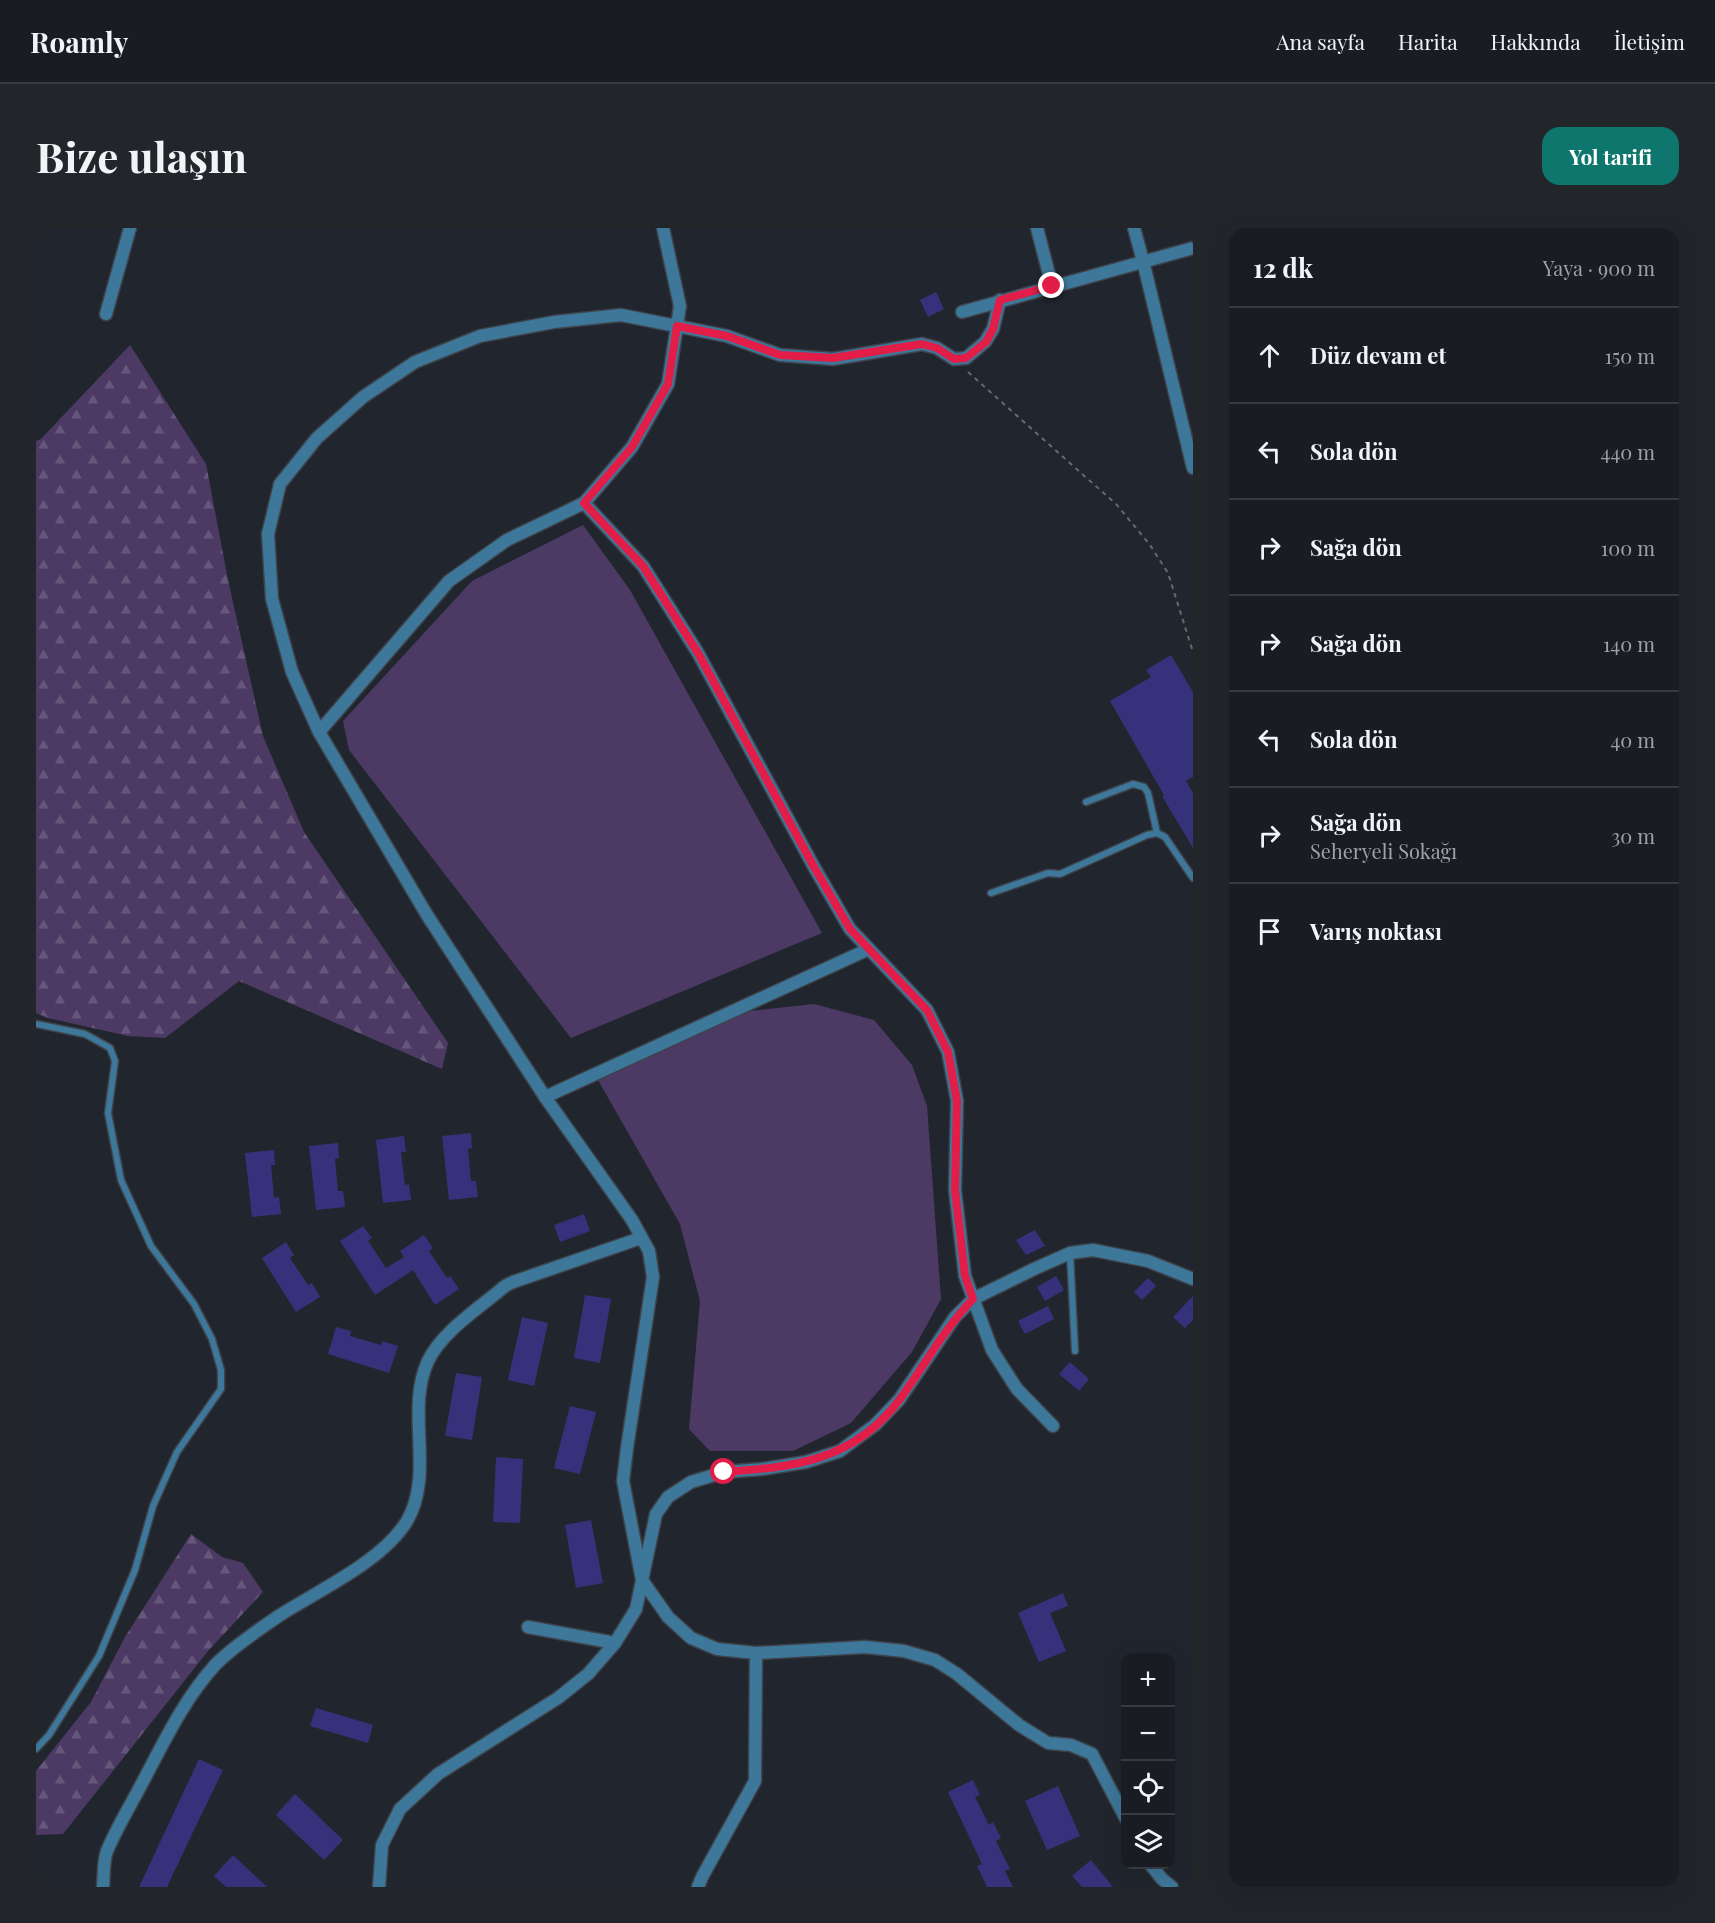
<!DOCTYPE html>
<html lang="tr">
<head>
<meta charset="utf-8">
<style>
  :root { --surface:#191c22; --page:#22252a; --text:#f1f3f6; --muted:#9fa1a5; --line:#373a40; --accent:#0f766e }
  body { margin:0; font-family:"Playfair Display",serif; background:var(--page); color:var(--text) }
  .controls { position:absolute; right:18px; bottom:18px; display:grid; overflow:hidden; border-radius:12px; box-shadow:0 6px 24px #0002 }
  .controls button { width:54px; height:54px; display:grid; place-items:center; padding:0; border:0; border-bottom:2px solid var(--line); background:var(--surface); color:var(--text); font:30px sans-serif }
  .stop { position:absolute; width:18px; height:18px; margin:-14px; border:4px solid #e11d48; border-radius:50%; background:#fff }
  .stop.end { background:#e11d48; border-color:#fff; box-shadow:0 2px 6px #0008 }
  .list { margin:0; padding:0; list-style:none }
  h2 { display:flex; justify-content:space-between; align-items:center; height:78px; margin:0; padding:0 24px; font-size:26px }
  h2 small { font-size:20px; font-weight:400; color:var(--muted) }
  .list li { display:grid; grid-template-columns:39px 1fr auto; gap:18px; align-items:center; box-sizing:border-box; height:96px; padding:0 24px; border-top:2px solid var(--line) }
  .list b { display:block; font-size:22px; white-space:nowrap }
  .list p { margin:0; font-size:20px; white-space:nowrap; color:var(--muted) }
  .list em { font-size:20px; font-style:normal; color:var(--muted) }
  .icon { flex:none; width:33px; height:33px; fill:none; stroke:currentColor; stroke-width:2; stroke-linecap:round; stroke-linejoin:round }
  .map { position:relative; flex:none; width:1157px; height:1659px; overflow:hidden; border-radius:18px }
  header { display:flex; align-items:center; gap:36px; box-sizing:border-box; height:84px; padding:0 30px; background:var(--surface); border-bottom:2px solid var(--line) }
  header strong { font-size:28px }
  nav { display:flex; gap:33px; margin-inline-start:auto; font-size:21px }
  .intro { display:flex; align-items:center; justify-content:space-between; box-sizing:border-box; height:144px; padding:0 36px }
  h1 { margin:0; font-size:42px }
  .button { padding:15px 27px; border-radius:18px; background:var(--accent); color:#fff; font-size:21px; font-weight:700 }
  main { display:flex; gap:36px; padding:0 36px }
  aside { flex:1; background:var(--surface); border-radius:18px; box-shadow:0 6px 24px #0002 }
  .map>svg:first-child { display:block }
  .green { fill:#4c3a65 }
  .forest { fill:url(#forest-firs) }
  .building { fill:#35327b }
  .lines { fill:none; stroke-linecap:round; stroke-linejoin:round }
  .lane-casing { stroke:#3e424a; stroke-width:9 }
  .street-casing { stroke:#3e424a; stroke-width:15 }
  .path { stroke:#656970; stroke-width:2; stroke-dasharray:4.5 4.5; stroke-linecap:butt }
  .lane { stroke:#3d779a; stroke-width:6 }
  .street { stroke:#3d779a; stroke-width:12 }
  .route { stroke:#e11d48; stroke-width:8 }
</style>
</head>
<body>
<header>
<strong>Roamly</strong>
<nav><a>Ana sayfa</a><a>Harita</a><a>Hakkında</a><a>İletişim</a></nav>
</header>
<div class="intro"><h1>Bize ulaşın</h1><a class="button">Yol tarifi</a></div>
<main>
<div class="map">
<svg width="1157" height="1659" viewBox="0 0 1157 1659">
  <defs>
    <pattern id="forest-firs" width="22" height="20" patternUnits="userSpaceOnUse" patternTransform="scale(1.5)"><rect width="22" height="20" fill="#4c3a65"/><path d="M5 1l3.5 6h-7zM16 11l3.5 6h-7z" fill="#65567a"/></pattern>
  </defs>
  <rect width="100%" height="100%" fill="#21262e"/>
  <g class="green">
    <path d="M547 297 594 362 786 705 535 810 313 522 307 493 436 353Z"/>
    <path d="M778 776 838 792 876 837 891 878 905 1071 876 1124 815 1195 757 1223H674L653 1201 664 1073 644 996 562 852 706 784Z"/>
  </g>
  <g class="forest">
    <path d="M94 117 170 236 192 352 227 508 268 604 412 815 406 841 203 753 129 810 92 808 12 790 0 785V213L5 211Z"/>
    <path d="M155 1306 186 1329 207 1335 227 1364 172 1423 27 1606 0 1607V1543L55 1474 89 1409Z"/>
  </g>
  <g class="building">
    <path d="M900 64 908 81 892 89 884 72Z"/>
    <path d="M1135 427 1157 464V549L1150 553 1157 565V620L1126 568 1128 567 1074 473 1115 449 1110 442Z"/>
    <path d="M435 905 436 920 432 921 435 953H440L442 969 413 972 406 908Z"/>
    <path d="M368 908 370 924H365L369 957 373 956 375 972 347 975 340 912Z"/>
    <path d="M302 915 303 930 299 931 302 963H307L309 979 280 982 273 918Z"/>
    <path d="M238 922 239 937H235L238 970 243 969 245 986 216 989 209 925Z"/>
    <path d="M548 986 554 1003 524 1014 518 997Z"/>
    <path d="M327 998 336 1010 332 1013 350 1040 368 1029 364 1023 388 1007 397 1020 393 1023 411 1050 414 1048 423 1061 399 1077 377 1042 339 1067 304 1013Z"/>
    <path d="M999 1002 1009 1018 990 1027 980 1012Z"/>
    <path d="M250 1014 258 1027 254 1030 272 1057 276 1055 284 1069 260 1084 226 1030Z"/>
    <path d="M1020 1048 1028 1062 1009 1073 1001 1059Z"/>
    <path d="M1112 1050 1120 1058 1106 1072 1098 1064Z"/>
    <path d="M549 1067 575 1071 564 1135 538 1130Z"/>
    <path d="M1157 1068V1092L1149 1100 1137 1089Z"/>
    <path d="M1012 1078 1018 1091 989 1106 982 1093Z"/>
    <path d="M486 1089 512 1095 498 1158 472 1152Z"/>
    <path d="M300 1099 315 1103 314 1108 345 1117 346 1113 362 1118 353 1145 292 1126Z"/>
    <path d="M1034 1134 1053 1151 1043 1163 1023 1146Z"/>
    <path d="M420 1145 446 1149 436 1212 409 1208Z"/>
    <path d="M534 1178 560 1184 544 1246 518 1240Z"/>
    <path d="M460 1229 487 1231 484 1295 457 1294Z"/>
    <path d="M555 1292 567 1355 540 1360 529 1297Z"/>
    <path d="M1027 1365 1032 1378 1014 1385 1030 1423 1003 1434 982 1385Z"/>
    <path d="M280 1480 337 1497 332 1515 274 1498Z"/>
    <path d="M163 1531 187 1542 158 1602 131 1659H103Z"/>
    <path d="M937 1552 944 1567 939 1569 953 1597 957 1594 965 1610 960 1613 974 1641 969 1643 977 1659H951L941 1638 946 1636 912 1564Z"/>
    <path d="M1022 1558 1044 1608 1011 1622 989 1573Z"/>
    <path d="M259 1566 307 1612 288 1632 240 1587Z"/>
    <path d="M197 1627 231 1659H190L178 1648Z"/>
    <path d="M1055 1632 1077 1659H1046L1036 1648Z"/>
  </g>
  <g class="lines">
    <defs>
      <g id="lane">
        <path d="M1050 574 1097 556 1108 559 1112 565 1121 605"/>
        <path d="M955 665 1012 645 1024 646 1111 607 1121 605 1129 609 1157 650"/>
        <path d="M0 796 49 806 74 820 79 833 72 885 85 952 115 1018 158 1076 176 1111 185 1142V1161L141 1224 117 1278 99 1342 63 1428 13 1507 0 1521"/>
        <path d="M1034 1025 1039 1123"/>
      </g>
      <g id="street">
        <path d="M1001 0 1016 58"/>
        <path d="M1098 0 1107 33 1157 240"/>
        <path d="M926 84 1157 20"/>
        <path d="M70 86 94 0"/>
        <path d="M548 275 596 219 632 156 644 78 627 0"/>
        <path d="M283 504 256 444 236 371 232 306 244 256 281 210 327 169 379 134 444 108 518 94 585 87 691 108 744 127 797 131 886 116 901 120 918 131 930 130 949 114 957 101 964 72"/>
        <path d="M509 869 833 721"/>
        <path d="M1017 1198 981 1161 956 1122 929 1048 919 962 921 873 912 824 891 782 814 701 778 639 662 425 607 338 548 275 471 312 413 353 283 504 391 687 509 869 596 992 613 1023 617 1049 591 1220 587 1253 606 1352 632 1389 655 1410 681 1421 720 1425 829 1419 868 1423 899 1432 921 1446 983 1497 1012 1515 1035 1517 1056 1526 1090 1591"/>
        <path d="M492 1399 579 1415"/>
        <path d="M1114 1636 1126 1651 1136 1659"/>
        <path d="M67 1659C68 1648 67 1633 71 1623 80 1601 93 1580 104 1559 127 1516 147 1472 180 1436 198 1418 220 1404 241 1389 281 1363 346 1334 371 1293 399 1245 369 1182 392 1133 406 1103 445 1079 469 1058L477 1054 605 1010"/>
        <path d="M343 1659 346 1617 364 1581 402 1546 522 1470 552 1446 579 1415 600 1381 620 1286 632 1269 655 1254 688 1244 726 1241 770 1234 804 1223 839 1197 863 1172 919 1089 937 1071 998 1041 1034 1025 1057 1022 1112 1033 1157 1051"/>
        <path d="M662 1659 666 1649 719 1553 720 1425"/>
      </g>
    </defs>
    <use href="#lane" class="lane-casing"/>
    <use href="#street" class="street-casing"/>
    <path class="path" d="M932 144 1081 277 1114 317 1132 345 1157 424"/>
    <use href="#lane" class="lane"/>
    <use href="#street" class="street"/>
  </g>
  <g class="lines">
    <path class="route" d="M688 1244C759 1239 818 1233 864 1171 889 1137 908 1101 937 1071L929 1048 919 962 921 873 912 824 891 782 814 701 778 639 662 425 607 338 548 275 596 219 632 156 641 98 691 108 744 127 797 130 886 116 901 120 918 131 930 130 950 114 957 101 964 72 1016 58"/>
  </g>
</svg>
<div class="controls">
<button>+</button>
<button>−</button>
<button><svg class="icon" aria-label="locate" viewBox="0 0 24 24"><circle cx="12" cy="12" r="6"/><path d="M12 2v4M12 18v4M2 12h4M18 12h4"/></svg></button>
<button><svg class="icon" aria-label="layers" viewBox="0 0 24 24"><path d="M12 4l9 5-9 5-9-5zM3 14l9 5 9-5"/></svg></button>
</div>
<div class="stop" style="left:688px;top:1244px"></div>
<div class="stop end" style="left:1016px;top:58px"></div>
</div>
<aside>
<h2>12 dk<small>Yaya · 900 m</small></h2>
<ul class="list">
<li><svg class="icon" aria-label="ahead" viewBox="0 0 24 24"><path d="M12 20V5M6 11l6-6 6 6"/></svg><div><b>Düz devam et</b></div><em>150 m</em></li>
<li><svg class="icon" aria-label="left" viewBox="0 0 24 24"><path d="M17 20v-9H6M10 6l-5 5 5 5"/></svg><div><b>Sola dön</b></div><em>440 m</em></li>
<li><svg class="icon" aria-label="right" viewBox="0 0 24 24"><path d="M7 20v-9h11M14 6l5 5-5 5"/></svg><div><b>Sağa dön</b></div><em>100 m</em></li>
<li><svg class="icon" aria-label="right" viewBox="0 0 24 24"><path d="M7 20v-9h11M14 6l5 5-5 5"/></svg><div><b>Sağa dön</b></div><em>140 m</em></li>
<li><svg class="icon" aria-label="left" viewBox="0 0 24 24"><path d="M17 20v-9H6M10 6l-5 5 5 5"/></svg><div><b>Sola dön</b></div><em>40 m</em></li>
<li><svg class="icon" aria-label="right" viewBox="0 0 24 24"><path d="M7 20v-9h11M14 6l5 5-5 5"/></svg><div><b>Sağa dön</b><p>Seheryeli Sokağı</p></div><em>30 m</em></li>
<li><svg class="icon" aria-label="arrive" viewBox="0 0 24 24"><path d="M6 21V4h12l-3 4 3 4H6"/></svg><div><b>Varış noktası</b></div></li>
</ul>
</aside>
</main>
</body>
</html>
